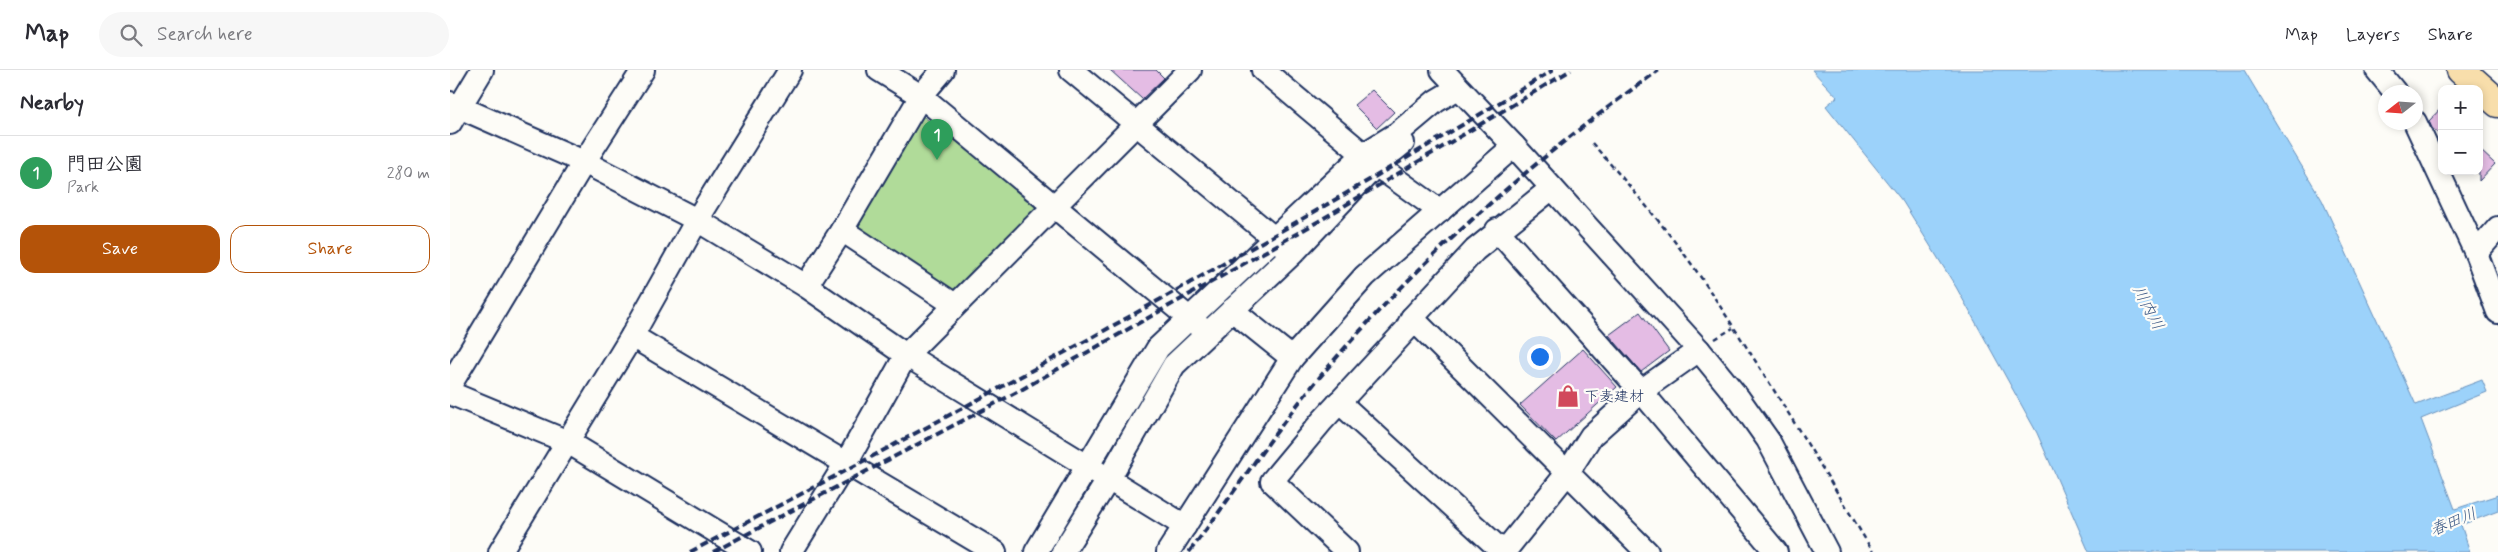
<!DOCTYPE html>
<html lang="en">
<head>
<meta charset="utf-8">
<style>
  :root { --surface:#fff; --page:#f7f7f7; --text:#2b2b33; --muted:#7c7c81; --line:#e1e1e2; --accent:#b45309 }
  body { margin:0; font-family:Mynerve,"Klee One",sans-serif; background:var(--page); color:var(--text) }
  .controls { position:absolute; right:15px; top:15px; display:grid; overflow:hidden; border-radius:10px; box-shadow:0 2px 8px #0003 }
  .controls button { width:45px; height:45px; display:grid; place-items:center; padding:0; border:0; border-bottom:1px solid var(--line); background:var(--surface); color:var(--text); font:25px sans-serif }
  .compass { position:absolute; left:1928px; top:15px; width:45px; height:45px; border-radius:50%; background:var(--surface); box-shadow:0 2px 8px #0003; rotate:253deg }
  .you { position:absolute; left:1089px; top:286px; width:18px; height:18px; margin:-12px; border:4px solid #fff; border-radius:50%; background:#1a73e8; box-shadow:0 0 0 8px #1a73e833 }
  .badge { display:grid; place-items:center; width:32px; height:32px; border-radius:50%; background:var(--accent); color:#fff; font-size:16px; font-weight:700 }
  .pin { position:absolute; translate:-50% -41px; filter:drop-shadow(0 1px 2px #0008) }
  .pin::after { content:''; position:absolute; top:26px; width:18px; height:15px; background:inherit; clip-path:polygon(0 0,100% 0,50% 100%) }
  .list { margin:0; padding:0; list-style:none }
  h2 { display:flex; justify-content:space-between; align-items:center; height:65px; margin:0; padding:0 20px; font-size:21px }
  h2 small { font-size:16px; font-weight:400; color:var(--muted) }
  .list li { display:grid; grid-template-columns:32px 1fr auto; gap:15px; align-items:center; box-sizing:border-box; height:75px; padding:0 20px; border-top:1px solid var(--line) }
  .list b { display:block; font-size:19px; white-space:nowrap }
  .list p { margin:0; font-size:16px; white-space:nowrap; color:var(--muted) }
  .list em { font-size:16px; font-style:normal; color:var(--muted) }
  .actions { display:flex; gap:10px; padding:15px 20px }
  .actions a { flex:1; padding:11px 0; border:1px solid var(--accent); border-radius:15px; text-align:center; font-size:18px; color:var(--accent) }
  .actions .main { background:var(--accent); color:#fff }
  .icon { flex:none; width:28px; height:28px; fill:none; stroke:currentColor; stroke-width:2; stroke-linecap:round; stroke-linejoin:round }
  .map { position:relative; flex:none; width:2048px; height:482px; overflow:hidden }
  header { display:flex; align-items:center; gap:30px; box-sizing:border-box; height:70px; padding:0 25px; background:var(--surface); border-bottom:1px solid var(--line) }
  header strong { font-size:24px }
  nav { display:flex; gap:28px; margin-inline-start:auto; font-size:18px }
  .search { width:350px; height:45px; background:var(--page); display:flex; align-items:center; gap:12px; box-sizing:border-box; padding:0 18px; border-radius:28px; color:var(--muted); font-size:19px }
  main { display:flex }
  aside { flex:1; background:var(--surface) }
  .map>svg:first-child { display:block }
  .green { fill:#b0db99; stroke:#66857c }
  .water { fill:#9cd2fa; stroke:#6891bc }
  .building { fill:#e4bce4; stroke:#1b2f5e }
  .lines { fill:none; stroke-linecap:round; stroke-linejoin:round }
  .minor-casing { stroke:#1b2f5e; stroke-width:26 }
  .major-casing { stroke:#1b2f5e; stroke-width:31 }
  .path { stroke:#1b2f5e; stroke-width:2.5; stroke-dasharray:5 4; stroke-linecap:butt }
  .minor { stroke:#fdfcf7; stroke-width:22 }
  .major { stroke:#f8deab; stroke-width:28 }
  .rail { stroke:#1b2f5e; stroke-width:4; stroke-dasharray:8 4; stroke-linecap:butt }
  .labels { text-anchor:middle; stroke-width:4.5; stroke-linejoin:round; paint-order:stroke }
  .poi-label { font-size:15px; fill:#1b2f5e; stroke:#fdfcf7; text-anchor:start }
  .water-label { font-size:16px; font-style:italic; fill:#3b5885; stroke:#fdfcf7 }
</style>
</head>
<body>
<header>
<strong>Map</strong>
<div class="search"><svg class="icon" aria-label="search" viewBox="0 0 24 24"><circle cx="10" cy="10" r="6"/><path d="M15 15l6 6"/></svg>Search here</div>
<nav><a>Map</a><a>Layers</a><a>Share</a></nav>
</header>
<main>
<aside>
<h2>Nearby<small></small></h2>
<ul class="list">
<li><span class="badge" style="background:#2e9e5b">1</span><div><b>門田公園</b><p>Park</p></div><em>280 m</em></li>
</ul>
<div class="actions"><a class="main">Save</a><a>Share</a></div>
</aside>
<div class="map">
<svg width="2048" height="482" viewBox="0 0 2048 482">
  <rect width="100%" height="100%" fill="#fdfcf7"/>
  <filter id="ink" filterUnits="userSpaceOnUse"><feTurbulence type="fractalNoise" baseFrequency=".02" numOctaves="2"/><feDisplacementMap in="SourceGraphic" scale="10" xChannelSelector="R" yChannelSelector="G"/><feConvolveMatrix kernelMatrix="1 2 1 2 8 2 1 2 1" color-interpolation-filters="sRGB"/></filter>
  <g filter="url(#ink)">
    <path class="green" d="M470 44 592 136 503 225 401 160Z"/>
    <path class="water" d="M1362 0H1794L1872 130 1966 335 2032 310 2037 322 1971 349 2005 439 2048 425V441L2011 455 2020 482H1639L1587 363 1506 217 1453 132 1376 36 1387 27Z"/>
    <g class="building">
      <path d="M660 0H706L714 8 692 29Z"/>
      <path d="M922 20 944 42 927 58 904 35Z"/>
      <path d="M1992 37V67L1982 58 1979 51Z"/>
      <path d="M2029 79 2045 94 2029 111Z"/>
      <path d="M1190 242 1219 281 1191 302 1159 265Z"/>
      <path d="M1133 279 1167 317 1106 372 1070 335Z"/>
    </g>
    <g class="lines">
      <defs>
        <g id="minor">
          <path d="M429 0 471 26 751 258"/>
          <path d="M621 0 836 178"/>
          <path d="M813 0 926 95 990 141"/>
          <path d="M992 0 1064 76 1249 280 1289 329 1318 370 1377 482"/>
          <path d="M1927 0 1945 22"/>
          <path d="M0 33 134 92 247 150 356 216 456 285 735 456"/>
          <path d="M1965 52 2026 183 2048 242"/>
          <path d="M0 53 32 0"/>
          <path d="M392 160 505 235"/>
          <path d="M1047 160 1191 321 1326 482"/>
          <path d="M2026 183 2048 158"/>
          <path d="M356 216 392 160 471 26 493 0"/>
          <path d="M782 240 842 288"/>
          <path d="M962 248 1197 482"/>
          <path d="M182 266 545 482"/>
          <path d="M0 315 134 92 193 0"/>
          <path d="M0 323 118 372 300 482"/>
          <path d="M889 332 1053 482"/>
          <path d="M50 482 182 266 247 150 340 0"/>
          <path d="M341 482 396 393 456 285 740 0"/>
          <path d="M586 482 708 278 914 84 948 63 986 31 1008 18"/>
          <path d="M613 482 658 410 724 295 843 183 926 95 953 73"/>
          <path d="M718 482 842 288 915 206 1064 76"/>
          <path d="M897 482 822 411 872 351 956 260 962 248 1025 180 1102 118"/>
          <path d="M1054 482 1118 402 1141 366 1191 321 1249 280"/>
        </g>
        <path id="major" d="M2011 0 2048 33"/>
      </defs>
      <use href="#minor" class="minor-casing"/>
      <use href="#major" class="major-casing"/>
      <g class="path">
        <path d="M1142 73C1184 121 1227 170 1262 224 1318 309 1371 395 1423 482"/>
        <path d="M1265 269 1283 258"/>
      </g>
      <use href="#minor" class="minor"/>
      <use href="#major" class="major"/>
      <g class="rail">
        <path d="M240 482C533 330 822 172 1103 0"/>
        <path d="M263 482 569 321 869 151 1121 0"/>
        <path d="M739 482C778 432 812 379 851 330 953 203 1077 94 1209 0"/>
      </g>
    </g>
  </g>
  <defs>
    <symbol id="shop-bare" viewBox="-9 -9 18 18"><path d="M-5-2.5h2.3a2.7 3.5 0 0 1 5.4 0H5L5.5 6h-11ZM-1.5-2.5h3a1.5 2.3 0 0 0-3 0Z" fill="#d1495b" stroke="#fdfcf7" stroke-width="2.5" paint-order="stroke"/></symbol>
  </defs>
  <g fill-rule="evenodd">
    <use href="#shop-bare" x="1102" y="310" width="32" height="32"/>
  </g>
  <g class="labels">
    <g class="poi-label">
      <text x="1134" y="331">下麦建材</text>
    </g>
    <g class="water-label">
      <text transform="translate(1699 237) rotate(62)" y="6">川内川</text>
      <text transform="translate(2003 451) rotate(-22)" y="6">春田川</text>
    </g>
  </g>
</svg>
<div class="controls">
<button>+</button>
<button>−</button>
</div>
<svg class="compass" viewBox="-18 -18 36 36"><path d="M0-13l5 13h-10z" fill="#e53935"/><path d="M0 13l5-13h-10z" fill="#7c7c81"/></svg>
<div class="you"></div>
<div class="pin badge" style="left:487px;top:90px;background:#2e9e5b">1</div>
</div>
</main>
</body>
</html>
